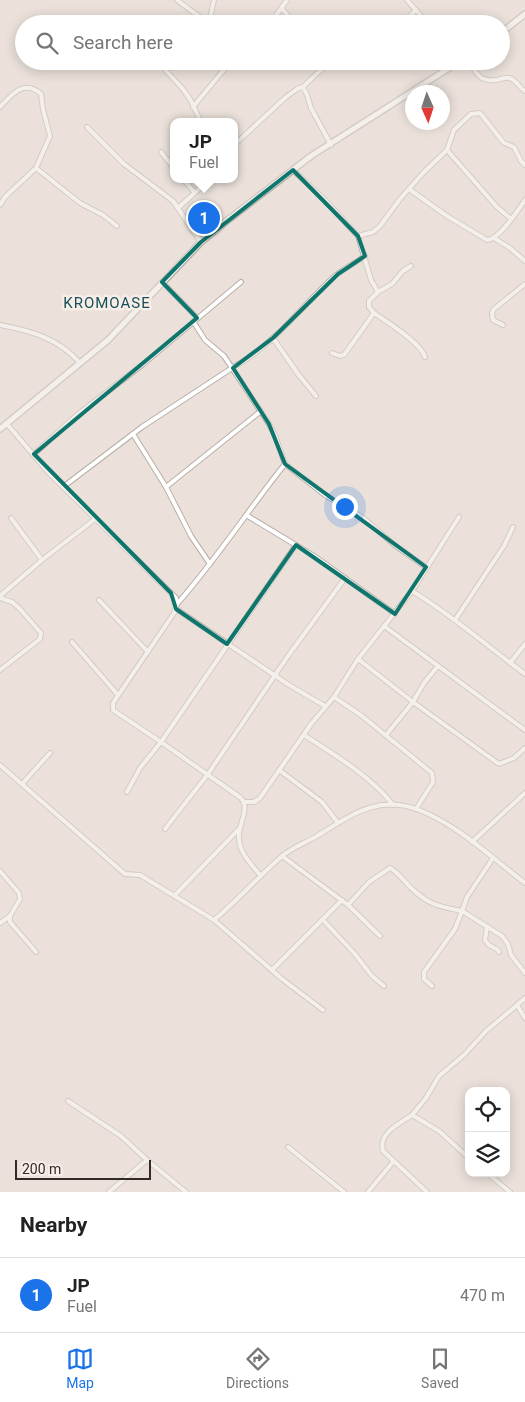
<!DOCTYPE html>
<html lang="en">
<head>
<meta charset="utf-8">
<style>
  :root { --surface:#fff; --page:#f6f6f6; --text:#222; --muted:#767676; --line:#e0e0e0; --accent:#1a73e8 }
  body { margin:0; font-family:Roboto,sans-serif; background:var(--page); color:var(--text) }
  .controls { position:absolute; right:15px; bottom:15px; display:grid; overflow:hidden; border-radius:10px; box-shadow:0 2px 12px #0003 }
  .controls button { width:45px; height:45px; display:grid; place-items:center; padding:0; border:0; border-bottom:1px solid var(--line); background:var(--surface); color:var(--text); font:25px sans-serif }
  .compass { position:absolute; left:405px; top:85px; width:45px; height:45px; border-radius:50%; background:var(--surface); box-shadow:0 2px 12px #0003; rotate:177deg }
  .scale { position:absolute; left:15px; bottom:12px; width:136px; box-sizing:border-box; padding-left:5px; border:2px solid #2f2b28; border-top:0; font-size:14px; line-height:18px; white-space:nowrap; color:#2f2b28; -webkit-text-stroke:4px #f8eee7; paint-order:stroke }
  .you { position:absolute; left:344px; top:506px; width:18px; height:18px; margin:-12px; border:4px solid #fff; border-radius:50%; background:#1a73e8; box-shadow:0 0 0 8px #1a73e833 }
  .badge { display:grid; place-items:center; width:32px; height:32px; border-radius:50%; background:var(--accent); color:#fff; font-size:16px; font-weight:700 }
  .pin { position:absolute; translate:-50% -50%; border:2px solid #fff; box-shadow:0 1px 5px #0006 }
  .popup { position:absolute; left:170px; top:118px; width:68px; height:65px; box-sizing:border-box; display:grid; place-content:center; border-radius:10px; background:var(--surface); filter:drop-shadow(0 1px 4px #0005); font-size:16px; white-space:nowrap; color:var(--muted) }
  .popup b { font-size:19px; color:var(--text) }
  .popup::after { content:''; position:absolute; left:50%; top:100%; margin-left:-10px; border:10px solid transparent; border-top-color:var(--surface) }
  .list { margin:0; padding:0; list-style:none }
  h2 { display:flex; justify-content:space-between; align-items:center; height:65px; margin:0; padding:0 20px; font-size:21px }
  h2 small { font-size:16px; font-weight:400; color:var(--muted) }
  .list li { display:grid; grid-template-columns:32px 1fr auto; gap:15px; align-items:center; box-sizing:border-box; height:75px; padding:0 20px; border-top:1px solid var(--line) }
  .list b { display:block; font-size:19px; white-space:nowrap }
  .list p { margin:0; font-size:16px; white-space:nowrap; color:var(--muted) }
  .list em { font-size:16px; font-style:normal; color:var(--muted) }
  .icon { flex:none; width:28px; height:28px; fill:none; stroke:currentColor; stroke-width:2; stroke-linecap:round; stroke-linejoin:round }
  .map { position:relative; flex:none; width:525px; height:1192px; overflow:hidden }
  .search { position:absolute; background:var(--surface); box-shadow:0 2px 12px #0003; left:15px; right:15px; top:15px; height:55px; display:flex; align-items:center; gap:12px; box-sizing:border-box; padding:0 18px; border-radius:28px; color:var(--muted); font-size:19px }
  .sheet { height:140px; background:var(--surface) }
  nav { display:flex; justify-content:space-around; align-items:center; box-sizing:border-box; height:70px; border-top:1px solid var(--line); background:var(--surface); font-size:14px; color:var(--muted) }
  nav a { display:grid; justify-items:center; gap:2px }
  nav .on { color:var(--accent) }
  .map>svg:first-child { display:block }
  .lines { fill:none; stroke-linecap:round; stroke-linejoin:round }
  .street-casing { stroke:#b8afa8; stroke-width:6 }
  .secondary-casing { stroke:#b8afa8; stroke-width:8 }
  .street { stroke:#fff; stroke-width:4 }
  .secondary { stroke:#fff; stroke-width:5 }
  .marked { fill:none; stroke:#0f766e; stroke-width:4; stroke-linejoin:round }
  .labels { text-anchor:middle; stroke-width:5; stroke-linejoin:round; paint-order:stroke }
  .quarter-label { font-size:15px; letter-spacing:1px; fill:#155058; stroke:#f8eee7 }
</style>
</head>
<body>
<div class="map">
<svg width="525" height="1192" viewBox="0 0 525 1192">
  <rect width="100%" height="100%" fill="#ebe1da"/>
  <g class="lines">
    <defs>
      <g id="street">
        <path d="M177 0 209 24"/>
        <path d="M407 0 428 24"/>
        <path d="M281 8 296 24"/>
        <path d="M209 23 214 0"/>
        <path d="M270 24 287 0"/>
        <path d="M402 24 416 10"/>
        <path d="M157 61 182 88 190 99 201 122"/>
        <path d="M469 61C477 75 480 82 497 80 501 79 506 77 509 78 516 79 519 88 525 91"/>
        <path d="M303 87 307 95 311 108 331 145"/>
        <path d="M0 107C12 94 24 79 41 94L43 109 50 136 36 168 5 197 0 205"/>
        <path d="M193 107 231 61"/>
        <path d="M87 127 124 164 173 201 201 242"/>
        <path d="M234 145 286 97 297 89 303 87 311 79 331 61"/>
        <path d="M447 150 496 206 511 219"/>
        <path d="M161 152 174 168"/>
        <path d="M36 168 80 203 103 215 117 226"/>
        <path d="M293 170 326 201 358 236 371 280 378 292 369 301V307L374 313 344 355 340 356 332 353"/>
        <path d="M183 179 195 193"/>
        <path d="M409 189 447 216 487 240C500 239 518 210 525 200"/>
        <path d="M178 208 210 179"/>
        <path d="M358 236 373 232 380 226 400 199 424 172 447 150 454 130 471 114 480 113 504 143 514 147 521 161 525 165"/>
        <path d="M494 238 510 248 525 261"/>
        <path d="M162 282 197 318"/>
        <path d="M378 292 392 284 403 271 411 266"/>
        <path d="M374 313C386 321 421 343 425 357"/>
        <path d="M193 321 205 340 224 356 232 368C274 345 302 306 336 275 345 268 356 263 365 256"/>
        <path d="M0 325C31 331 58 338 80 363"/>
        <path d="M503 325 493 320 492 313 494 309 525 284"/>
        <path d="M273 338 298 374 316 396"/>
        <path d="M7 424 48 472 176 598 177 604 174 613 113 703V710L161 742 241 798C251 810 237 825 239 839 240 854 252 865 261 876"/>
        <path d="M133 434 166 487 191 536 210 564"/>
        <path d="M34 454 77 415 142 365 241 282"/>
        <path d="M63 487 142 427 232 368 269 424 275 435 285 464 325 495 362 517 396 546 426 567"/>
        <path d="M166 487 261 411"/>
        <path d="M246 515 314 556 395 614"/>
        <path d="M11 518 42 560"/>
        <path d="M412 591C452 615 487 646 525 674"/>
        <path d="M0 596 42 560 95 519"/>
        <path d="M0 598 12 602 19 608 41 633 40 639 0 670"/>
        <path d="M99 600 148 652"/>
        <path d="M177 604C216 560 248 510 285 464"/>
        <path d="M176 609 289 685 325 706"/>
        <path d="M455 620 504 546 513 527"/>
        <path d="M384 626 525 730"/>
        <path d="M72 642 118 695"/>
        <path d="M358 659 413 702 499 764 514 758 525 748"/>
        <path d="M510 663 525 644"/>
        <path d="M334 697 362 716 432 773 433 782 416 809"/>
        <path d="M304 735C333 754 372 777 393 805"/>
        <path d="M386 735 413 702 424 683 438 666"/>
        <path d="M0 765 125 874 140 875 214 920 282 979 323 1010"/>
        <path d="M279 770 322 802 338 823"/>
        <path d="M22 784 50 753"/>
        <path d="M127 792 140 768 161 742 296 545"/>
        <path d="M245 802H254L260 798 311 724 334 697 358 659 412 591 459 517"/>
        <path d="M165 829 208 774 288 656 345 578"/>
        <path d="M472 842 525 793"/>
        <path d="M282 856 348 905 380 936"/>
        <path d="M0 871 19 893 20 899 10 916V922L36 952"/>
        <path d="M174 896 239 829"/>
        <path d="M348 905 369 882 390 868C398 872 404 881 410 887 429 905 437 906 462 911L467 897 493 858"/>
        <path d="M214 920C238 900 258 877 281 857 291 848 305 843 317 836 350 816 377 794 419 810 458 825 492 858 525 883"/>
        <path d="M323 920 354 953 372 976 384 986"/>
        <path d="M0 923 10 916"/>
        <path d="M487 927 485 940 489 945 498 950 499 952"/>
        <path d="M272 970 342 900"/>
        <path d="M432 986 424 979V972L455 929 462 911 502 936 508 944 511 955 525 973"/>
        <path d="M525 998 517 1005 525 1018"/>
        <path d="M68 1101 121 1136 147 1160 186 1192"/>
        <path d="M412 1115 426 1098 439 1076 464 1055 486 1031 517 1005"/>
        <path d="M288 1147 344 1192"/>
        <path d="M487 1173 510 1192"/>
        <path d="M109 1192 147 1160"/>
        <path d="M368 1192 393 1162"/>
        <path d="M427 1192 383 1151C378 1133 399 1124 412 1115L439 1131 469 1158"/>
      </g>
      <g id="secondary">
        <path d="M501 33 525 14"/>
        <path d="M0 429 108 340 201 242 229 219 311 156 460 61"/>
      </g>
    </defs>
    <use href="#street" class="street-casing"/>
    <use href="#secondary" class="secondary-casing"/>
    <use href="#street" class="street"/>
    <use href="#secondary" class="secondary"/>
  </g>
  <path d="M0 0H525V1192H0ZM293 170 358 236 365 256 338 274 273 338 233 368 269 424 285 464 426 567 395 614 296 545 227 644 176 609 171 593 34 454 197 318 162 282 201 242Z" fill="#ebe1da" fill-opacity=".55" fill-rule="evenodd"/>
  <path class="marked" d="M293 170 358 236 365 256 338 274 273 338 233 368 269 424 285 464 426 567 395 614 296 545 227 644 176 609 171 593 34 454 197 318 162 282 201 242Z"/>
  <g class="labels">
    <g class="quarter-label">
      <text x="107" y="308">KROMOASE</text>
    </g>
  </g>
</svg>
<div class="controls">
<button><svg class="icon" aria-label="locate" viewBox="0 0 24 24"><circle cx="12" cy="12" r="6"/><path d="M12 2v4M12 18v4M2 12h4M18 12h4"/></svg></button>
<button><svg class="icon" aria-label="layers" viewBox="0 0 24 24"><path d="M12 4l9 5-9 5-9-5zM3 14l9 5 9-5"/></svg></button>
</div>
<svg class="compass" viewBox="-18 -18 36 36"><path d="M0-13l5 13h-10z" fill="#e53935"/><path d="M0 13l5-13h-10z" fill="#767676"/></svg>
<div class="scale">200 m</div>
<div class="you"></div>
<div class="pin badge" style="left:204px;top:218px">1</div>
<div class="popup"><b>JP</b>Fuel</div>
<div class="search"><svg class="icon" aria-label="search" viewBox="0 0 24 24"><circle cx="10" cy="10" r="6"/><path d="M15 15l6 6"/></svg>Search here</div>
</div>
<section class="sheet">
<h2>Nearby<small></small></h2>
<ul class="list">
<li><span class="badge">1</span><div><b>JP</b><p>Fuel</p></div><em>470 m</em></li>
</ul>
</section>
<nav>
<a class="on"><svg class="icon" aria-label="map" viewBox="0 0 24 24"><path d="M3 6l6-2 6 2 6-2v14l-6 2-6-2-6 2zM9 4v14M15 6v14"/></svg>Map</a>
<a><svg class="icon" aria-label="directions" viewBox="0 0 24 24"><path d="M12 3l9 9-9 9-9-9zM9 14v-3h6M13 9l2 2-2 2"/></svg>Directions</a>
<a><svg class="icon" aria-label="saved" viewBox="0 0 24 24"><path d="M7 4h10v16l-5-4-5 4z"/></svg>Saved</a>
</nav>
</body>
</html>
